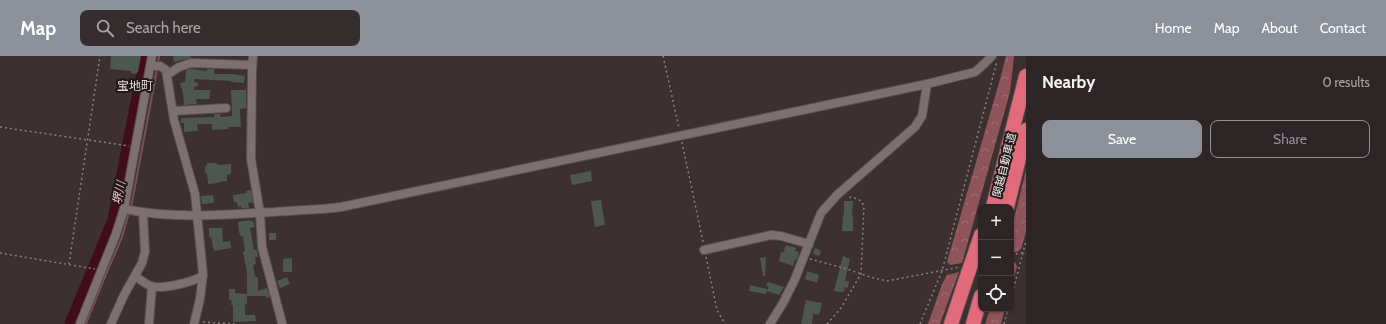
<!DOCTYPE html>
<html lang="en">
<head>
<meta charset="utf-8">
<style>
  :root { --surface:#2d2425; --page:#352c2d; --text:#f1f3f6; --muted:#a7a4a7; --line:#484142; --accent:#8c9099 }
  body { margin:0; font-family:Cabin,"Noto Sans JP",sans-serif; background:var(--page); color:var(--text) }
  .controls { position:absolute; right:12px; bottom:12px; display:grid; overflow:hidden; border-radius:8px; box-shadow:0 1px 3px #0004 }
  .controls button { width:36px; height:36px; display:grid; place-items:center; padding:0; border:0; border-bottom:1px solid var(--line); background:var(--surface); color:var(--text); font:20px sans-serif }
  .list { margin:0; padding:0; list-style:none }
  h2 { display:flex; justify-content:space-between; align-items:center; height:52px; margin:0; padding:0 16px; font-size:17px }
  h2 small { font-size:13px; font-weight:400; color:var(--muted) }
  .actions { display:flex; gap:8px; padding:12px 16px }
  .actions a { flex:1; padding:9px 0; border:1px solid var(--accent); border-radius:8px; text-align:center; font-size:14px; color:var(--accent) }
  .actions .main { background:var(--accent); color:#fff }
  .icon { flex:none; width:22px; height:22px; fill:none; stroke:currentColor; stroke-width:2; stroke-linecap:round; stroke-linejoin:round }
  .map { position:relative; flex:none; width:1026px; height:268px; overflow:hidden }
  header { display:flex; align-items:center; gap:24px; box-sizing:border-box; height:56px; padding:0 20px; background:var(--accent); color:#fff }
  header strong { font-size:19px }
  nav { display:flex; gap:22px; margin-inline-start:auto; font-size:14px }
  .search { width:280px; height:36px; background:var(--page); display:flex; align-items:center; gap:10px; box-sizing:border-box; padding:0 14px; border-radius:8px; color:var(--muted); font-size:15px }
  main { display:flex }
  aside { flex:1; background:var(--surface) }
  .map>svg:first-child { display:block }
  .forest { fill:url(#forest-crowns) }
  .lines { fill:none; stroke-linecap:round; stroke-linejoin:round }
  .stream { stroke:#775058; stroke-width:2 }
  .river { stroke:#410d18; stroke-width:13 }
  .building { fill:#4d5750 }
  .street-casing { stroke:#594f50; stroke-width:10 }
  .highway-casing { stroke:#594f50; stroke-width:16 }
  .path { stroke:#8a8080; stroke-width:1.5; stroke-dasharray:2 3; stroke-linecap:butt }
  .street { stroke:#7e6f70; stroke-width:8 }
  .highway { stroke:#e16a7b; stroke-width:14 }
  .highway-bridge-casing { stroke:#594f50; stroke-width:16; stroke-linecap:butt }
  .highway-bridge { stroke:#e16a7b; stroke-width:14 }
  .labels { text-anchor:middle; stroke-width:4; stroke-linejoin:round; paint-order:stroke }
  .street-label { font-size:11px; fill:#f4ecec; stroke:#1f191a }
  .neighbourhood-label { font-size:12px; fill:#e7d7d8; stroke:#1f191a }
  .water-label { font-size:12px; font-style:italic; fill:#f8bfc4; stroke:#1f191a }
</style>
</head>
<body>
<header>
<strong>Map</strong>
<div class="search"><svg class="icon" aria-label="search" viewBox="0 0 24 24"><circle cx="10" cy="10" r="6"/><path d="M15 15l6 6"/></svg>Search here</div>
<nav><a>Home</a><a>Map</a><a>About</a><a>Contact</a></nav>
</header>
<main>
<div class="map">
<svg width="1026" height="268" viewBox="0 0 1026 268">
  <defs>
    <pattern id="forest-crowns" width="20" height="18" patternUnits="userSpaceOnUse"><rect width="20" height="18" fill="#8f545a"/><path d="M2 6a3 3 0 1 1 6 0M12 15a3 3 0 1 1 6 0" fill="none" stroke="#9f6d72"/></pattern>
  </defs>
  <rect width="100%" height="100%" fill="#3c3031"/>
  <g class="forest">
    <path d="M1006 0H1014L1010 36 962 207 950 209 947 206 999 27Z"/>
    <path d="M1026 114V176L1021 193 1017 196H1011V175Z"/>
    <path d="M1015 206 1017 211 1011 232V207Z"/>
    <path d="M959 216 940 268H928L942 228 947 219Z"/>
    <path d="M990 253H1005L1001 268H985Z"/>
  </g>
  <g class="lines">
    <g class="stream">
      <path d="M158 9 159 0"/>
      <path d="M131 152 157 13"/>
      <path d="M86 268 104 223 122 181 129 156"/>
    </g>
    <path class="river" d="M71 268 114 164 146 0"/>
  </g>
  <g class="building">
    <path d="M111 0H141L138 16H137V18L131 17V15L110 13Z"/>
    <path d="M173 0H191V2L174 6Z"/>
    <path d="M191 13 207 15V13H214V18H233L245 20 244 27 231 26V25L194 23V26H197L198 30 194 31V34H210V43H196L197 48 184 49 183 36H182V32H181L180 27 185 26 186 14Z"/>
    <path d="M231 34H246V52L240 53 241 71H228L229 73 212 74V68H197L198 75 184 76V67H181V62L214 61V58H220L221 61 232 60Z"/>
    <path d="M207 107H216L218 109 231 108V118L227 119V125L219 126V127L208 128 207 117H205V110L207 109Z"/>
    <path d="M591 115 592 125 572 129 570 119Z"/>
    <path d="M251 134 253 146 248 147 249 152H241V150L238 151 237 146H234L233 139 247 137 246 135Z"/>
    <path d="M213 139 214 147 202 148 201 140Z"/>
    <path d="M601 144 605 169 595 171 591 145Z"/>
    <path d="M844 145H853L852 159H853V175H842L843 159H844Z"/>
    <path d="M250 164V165H253L255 171 250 172 254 194H257L258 201H255L256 208 253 209 255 221H258V235L267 232 270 241 266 242V240H247V248H245V259H255L256 265 233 266V249H231L232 244H229V233H235V237L247 238V216L243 196 245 195 243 180 241 181 239 176 238 166Z"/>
    <path d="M209 172H222L223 186 230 185 231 192 214 195 211 181H209Z"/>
    <rect x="269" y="177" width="7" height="7"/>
    <path d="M786 189 796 192 795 195 799 196 797 204 795 203 793 210 779 205 781 196 783 197Z"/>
    <path d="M815 192 821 195 819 200 813 198Z"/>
    <path d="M843 200 850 203 845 225H849L848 232 845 231 844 236H840L834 235Z"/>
    <path d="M766 201 765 220H763L760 202Z"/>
    <path d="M292 202V216H283V203Z"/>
    <path d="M807 215 819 219 817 227 805 223Z"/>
    <path d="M287 221 290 228 280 232 277 225Z"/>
    <path d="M768 226 784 231 779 239 767 235 769 231 766 230Z"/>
    <path d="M750 229 767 233 766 238 749 235Z"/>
    <path d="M806 244 822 247 819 259 813 258 812 268H801Z"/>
  </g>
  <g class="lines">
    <defs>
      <g id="street">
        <path d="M253 0 252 14 251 103 260 157 262 191 282 267"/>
        <path d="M151 10H160L166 14 174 64 195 138 203 218 200 243 194 268"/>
        <path d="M167 19 179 11 191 7 252 9"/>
        <path d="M173 55 226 52"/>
        <path d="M124 153C173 163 224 159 274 156 296 154 319 154 341 151L927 28 975 16 984 8 992 0"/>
        <path d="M704 194 771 179 781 180 809 188"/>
        <path d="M135 220C140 223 145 228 151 230 162 234 192 226 203 220"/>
        <path d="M80 268 116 178 124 153 152 0"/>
        <path d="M111 268 124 239 142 207 145 196 143 157"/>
        <path d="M149 268 152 231"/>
        <path d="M770 268 783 247 795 223 821 157 837 139 915 71 922 60 927 28"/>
      </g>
      <g id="highway">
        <path d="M993 151 1026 20"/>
        <path d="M1007 151 1026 74"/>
        <path d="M977 191 981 179"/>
        <path d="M951 268 966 223"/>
        <path d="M973 268 981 240"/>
      </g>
    </defs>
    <use href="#street" class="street-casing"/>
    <use href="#highway" class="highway-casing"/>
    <g class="path">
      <path d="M663 0 679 72"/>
      <path d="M0 71 129 90"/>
      <path d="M682 86 703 186"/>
      <path d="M0 197 95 213"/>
      <path d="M1011 199 1026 196"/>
      <path d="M706 201 717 254 725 268"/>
      <path d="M810 203 844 212 870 221 887 225 960 211"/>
      <path d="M69 208 100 0"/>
      <path d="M1011 242 1026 185"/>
      <path d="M203 266 235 268"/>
      <path d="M827 268 841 252 861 218 864 150C860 142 855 142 847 141"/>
      <path d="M920 268 942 215 997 5"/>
      <path d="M1004 268 1008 253"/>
    </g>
    <use href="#street" class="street"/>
    <use href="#highway" class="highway"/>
    <defs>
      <path id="highway-bridge" d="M966 223 977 191"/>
    </defs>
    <use href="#highway-bridge" class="highway-bridge-casing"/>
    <use href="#highway-bridge" class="highway-bridge"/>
  </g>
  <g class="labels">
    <g class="street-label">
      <text transform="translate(1004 109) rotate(-76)" y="4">関越自動車道</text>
    </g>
    <g class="neighbourhood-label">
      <text x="135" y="34">宝地町</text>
    </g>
    <g class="water-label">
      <text transform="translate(119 137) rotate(-79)" y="4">堺川</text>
    </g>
  </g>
</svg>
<div class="controls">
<button>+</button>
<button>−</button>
<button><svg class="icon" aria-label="locate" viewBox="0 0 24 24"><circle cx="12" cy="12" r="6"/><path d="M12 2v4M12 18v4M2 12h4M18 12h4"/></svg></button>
</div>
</div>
<aside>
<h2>Nearby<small>0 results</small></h2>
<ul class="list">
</ul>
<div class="actions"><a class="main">Save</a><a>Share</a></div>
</aside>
</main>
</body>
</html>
